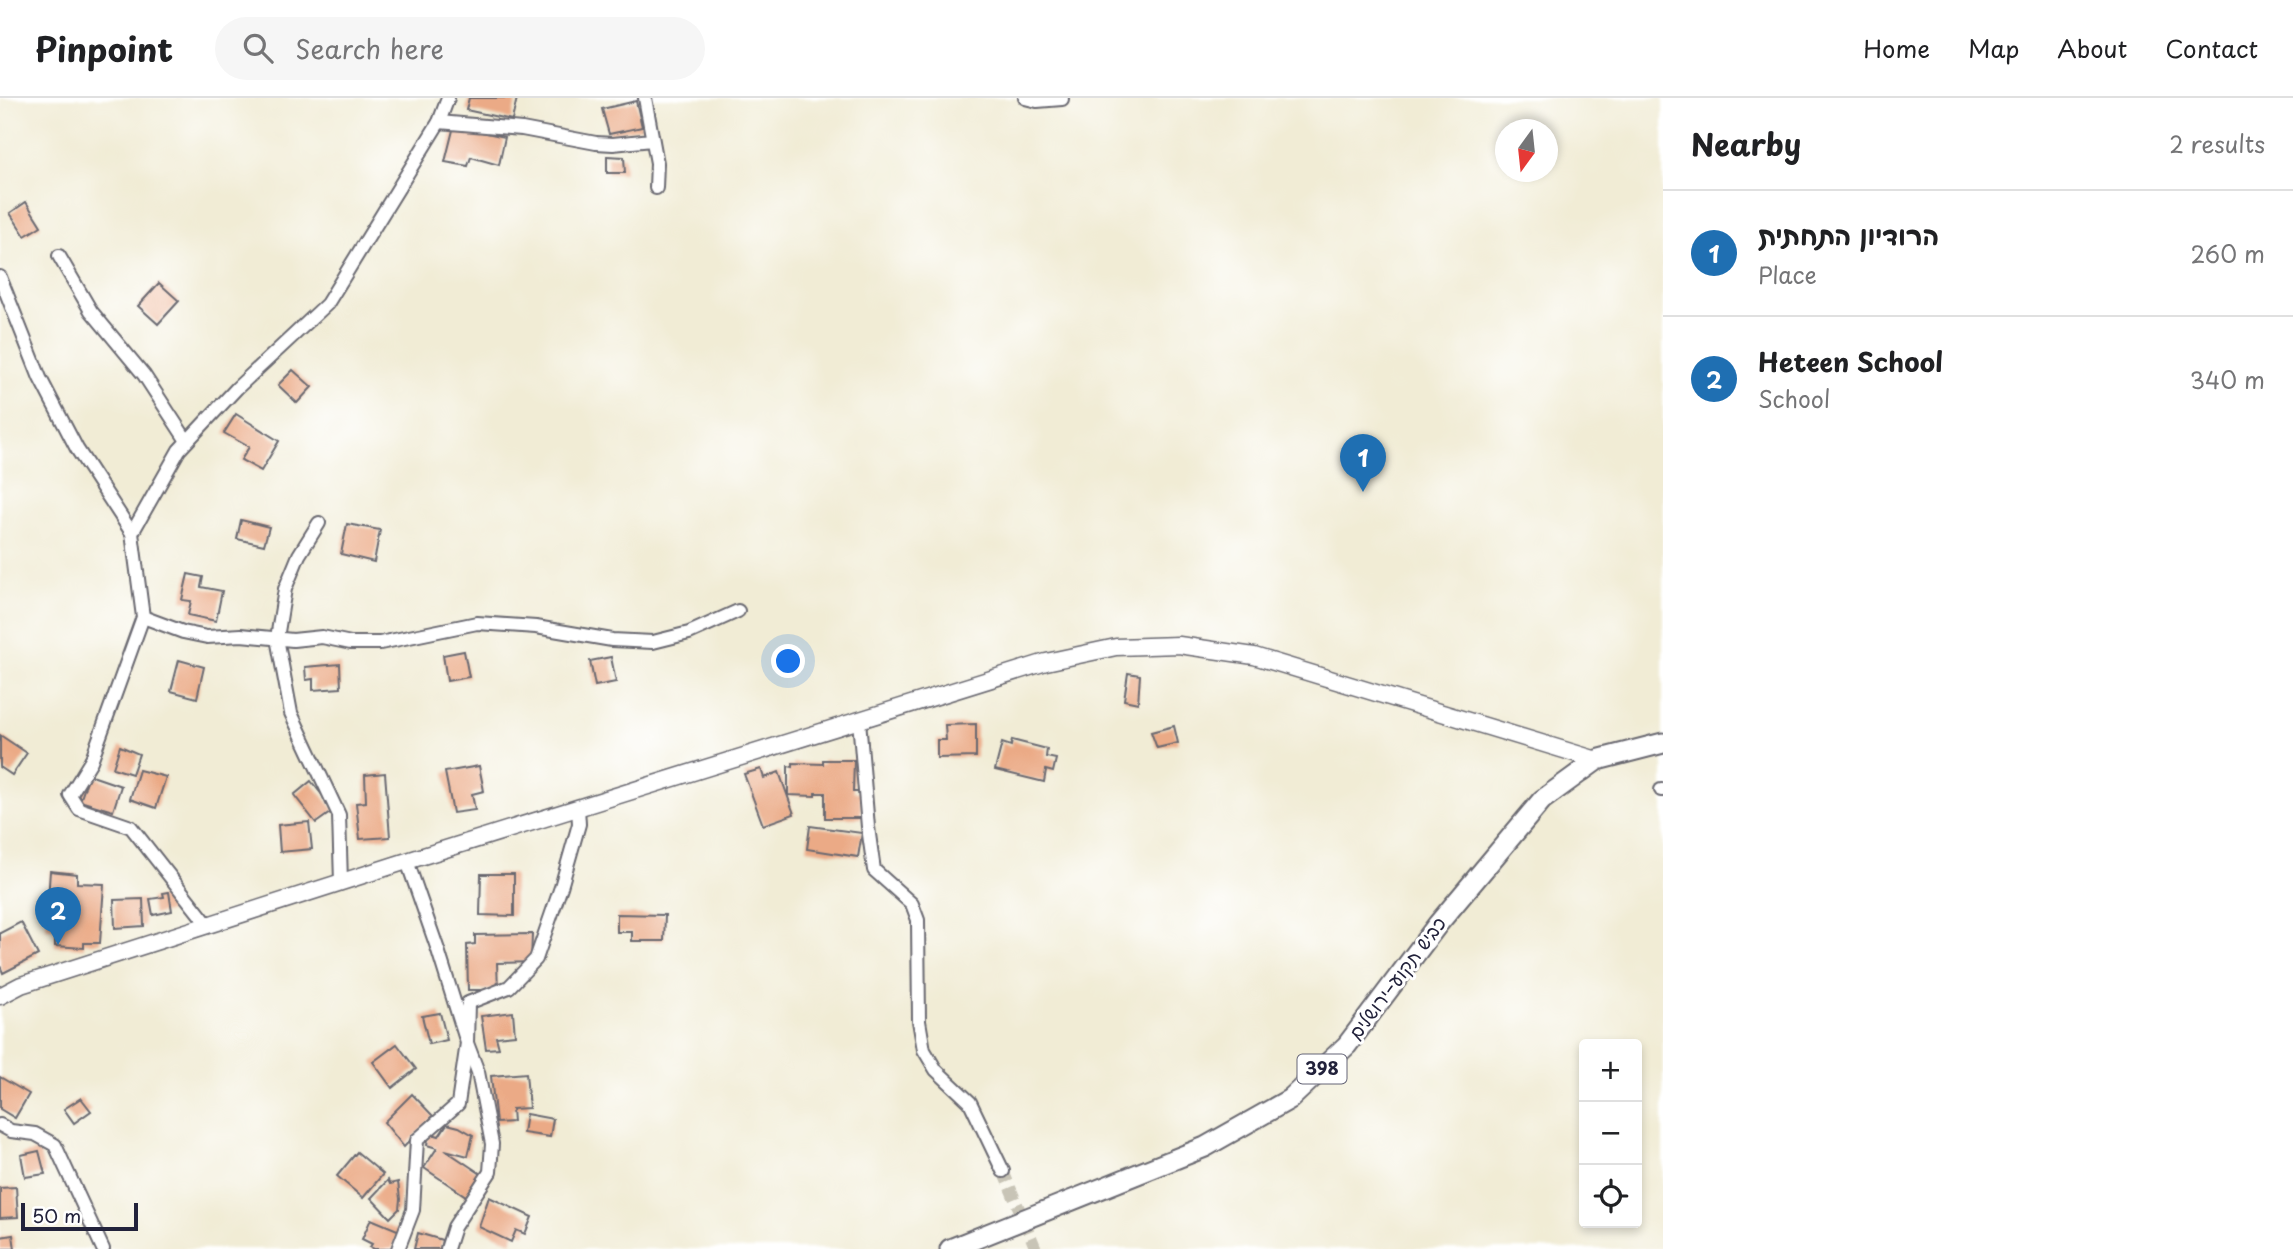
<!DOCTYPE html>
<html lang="en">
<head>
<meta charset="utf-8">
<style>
  :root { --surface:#fff; --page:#f6f6f6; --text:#202124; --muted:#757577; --line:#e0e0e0; --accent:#1f6fb2 }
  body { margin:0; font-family:"Playpen Sans","Playpen Sans Hebrew",sans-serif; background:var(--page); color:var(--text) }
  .controls { position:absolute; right:21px; bottom:21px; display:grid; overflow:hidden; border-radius:7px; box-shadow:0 4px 10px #0003 }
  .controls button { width:63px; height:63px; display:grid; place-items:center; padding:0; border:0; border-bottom:2px solid var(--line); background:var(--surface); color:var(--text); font:35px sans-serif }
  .compass { position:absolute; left:1495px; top:21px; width:63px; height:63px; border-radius:50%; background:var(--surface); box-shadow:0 4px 10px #0003; rotate:195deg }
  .scale { position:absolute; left:21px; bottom:18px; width:117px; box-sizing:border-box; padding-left:7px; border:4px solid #22223b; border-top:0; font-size:19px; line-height:24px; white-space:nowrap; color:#22223b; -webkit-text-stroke:5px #fff; paint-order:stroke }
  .you { position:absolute; left:789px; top:564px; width:24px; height:24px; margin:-18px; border:5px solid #fff; border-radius:50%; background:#1a73e8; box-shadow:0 0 0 10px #1a73e833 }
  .badge { display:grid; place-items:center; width:46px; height:46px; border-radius:50%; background:var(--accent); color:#fff; font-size:23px; font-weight:700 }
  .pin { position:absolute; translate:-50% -58px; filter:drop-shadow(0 2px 4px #0008) }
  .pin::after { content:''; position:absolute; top:37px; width:24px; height:21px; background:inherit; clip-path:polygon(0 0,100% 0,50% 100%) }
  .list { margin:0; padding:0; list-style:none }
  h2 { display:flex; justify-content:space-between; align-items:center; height:91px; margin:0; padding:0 28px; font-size:30px }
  h2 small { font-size:23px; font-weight:400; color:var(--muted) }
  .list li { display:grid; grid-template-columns:46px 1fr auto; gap:21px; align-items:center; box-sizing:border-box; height:126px; padding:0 28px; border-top:2px solid var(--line) }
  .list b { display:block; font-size:26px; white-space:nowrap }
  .list p { margin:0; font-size:23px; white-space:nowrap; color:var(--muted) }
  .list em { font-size:23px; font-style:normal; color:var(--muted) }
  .icon { flex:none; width:38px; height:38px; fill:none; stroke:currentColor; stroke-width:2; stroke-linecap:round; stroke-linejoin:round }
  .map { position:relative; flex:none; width:1663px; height:1151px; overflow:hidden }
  header { display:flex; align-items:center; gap:42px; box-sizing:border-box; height:98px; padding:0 35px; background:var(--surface); border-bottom:2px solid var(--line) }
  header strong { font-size:33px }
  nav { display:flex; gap:38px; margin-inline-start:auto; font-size:24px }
  .search { width:490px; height:63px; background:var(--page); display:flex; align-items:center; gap:18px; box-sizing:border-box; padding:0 24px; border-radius:38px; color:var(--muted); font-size:26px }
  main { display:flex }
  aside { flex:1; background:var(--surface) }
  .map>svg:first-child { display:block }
  .building { fill:#ebaa86 }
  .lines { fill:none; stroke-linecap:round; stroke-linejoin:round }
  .minor-tunnel { stroke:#c8c4b6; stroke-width:12; stroke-dasharray:12 6; stroke-linecap:butt }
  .minor-casing { stroke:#6a6971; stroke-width:16 }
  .tertiary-casing { stroke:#6a6971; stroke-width:19 }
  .primary-casing { stroke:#6a6971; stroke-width:23 }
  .minor { stroke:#fff; stroke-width:12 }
  .tertiary { stroke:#fff; stroke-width:16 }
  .primary { stroke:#fff; stroke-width:19 }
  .labels { text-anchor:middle; stroke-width:6; stroke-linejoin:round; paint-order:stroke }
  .shield { fill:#fff; stroke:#646476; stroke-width:2 }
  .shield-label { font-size:18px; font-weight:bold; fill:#22223b }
  .street-label { font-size:19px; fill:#22223b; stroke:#fff }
</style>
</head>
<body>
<header>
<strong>Pinpoint</strong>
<div class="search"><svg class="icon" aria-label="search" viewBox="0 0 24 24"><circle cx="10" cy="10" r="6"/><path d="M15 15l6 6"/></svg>Search here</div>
<nav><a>Home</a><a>Map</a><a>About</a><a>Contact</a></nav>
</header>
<main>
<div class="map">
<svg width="1663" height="1151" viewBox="0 0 1663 1151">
  <rect width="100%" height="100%" fill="#fff"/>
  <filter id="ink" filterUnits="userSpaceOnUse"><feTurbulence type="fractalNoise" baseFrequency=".0143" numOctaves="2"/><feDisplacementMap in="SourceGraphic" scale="14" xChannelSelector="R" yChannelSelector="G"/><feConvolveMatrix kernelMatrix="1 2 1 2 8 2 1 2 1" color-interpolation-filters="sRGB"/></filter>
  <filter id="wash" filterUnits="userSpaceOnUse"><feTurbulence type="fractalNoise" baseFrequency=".00686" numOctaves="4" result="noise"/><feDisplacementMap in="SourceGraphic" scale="28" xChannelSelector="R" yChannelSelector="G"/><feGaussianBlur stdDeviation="1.57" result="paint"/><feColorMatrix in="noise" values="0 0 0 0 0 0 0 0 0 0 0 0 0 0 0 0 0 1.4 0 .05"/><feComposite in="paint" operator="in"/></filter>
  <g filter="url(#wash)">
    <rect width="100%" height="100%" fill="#f1ecd5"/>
    <g id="blocks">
      <g class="building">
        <path d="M469 0H517L512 22 466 12Z"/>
        <path d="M636 3 642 29 609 36 602 11Z"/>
        <path d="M454 28 505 39 499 67 471 59 468 68 445 64Z"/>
        <path d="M607 58 624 59 625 75H607Z"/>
        <path d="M26 104 41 128 25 138 10 115Z"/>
        <path d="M159 185 179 203 158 226 138 208Z"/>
        <path d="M293 272 312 289 297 305 278 287Z"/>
        <path d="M236 316 279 343 261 373 241 362 249 349 224 335Z"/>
        <path d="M241 422 269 429 264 447 237 441Z"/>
        <path d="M347 426 380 432 374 464 341 456Z"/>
        <path d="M188 476 203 479 201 489 222 493 216 523 188 517 191 503 182 502Z"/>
        <path d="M464 553 469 579 447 583 443 557Z"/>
        <path d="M611 559 616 584 595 588 590 563Z"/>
        <path d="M179 562 204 569 197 600 171 593Z"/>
        <path d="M340 566 341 590 313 592V581L306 582 305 569Z"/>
        <path d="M1128 575 1140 577 1138 605 1124 602Z"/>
        <path d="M976 626V659L937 660V642H946L945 627Z"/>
        <path d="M1174 628 1178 645 1157 650 1151 634Z"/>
        <path d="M0 637 27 655 12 677 0 669Z"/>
        <path d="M1012 642 1047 651 1046 659 1056 661 1053 674 1046 672 1044 684 995 672 1002 645 1011 648Z"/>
        <path d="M120 648 139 656 132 676 113 670Z"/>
        <path d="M823 662H854L853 694H861V720H825V695H815V698L788 697V668L793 669V665L823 666Z"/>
        <path d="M479 668 484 693 472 696 475 712 453 715 445 674Z"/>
        <path d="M761 671 764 680 779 674 794 716 763 727 744 676Z"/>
        <path d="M139 672 166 679 156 710 130 701Z"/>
        <path d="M385 675 390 739 360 741 356 705 366 704 365 677Z"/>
        <path d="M89 677 121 688 113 713 80 703Z"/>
        <path d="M311 683 334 712 316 725 294 697Z"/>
        <path d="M309 724 312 751 280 754 278 727Z"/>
        <path d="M810 728 862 735 858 759 807 751Z"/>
        <path d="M50 773 77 776V785L104 786 100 845H84V850L55 848V830H46Z"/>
        <path d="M481 776H514V818L480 817Z"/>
        <path d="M169 794 172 813 153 817 150 801 164 799 163 795Z"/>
        <path d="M143 801 144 828 115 830 114 802Z"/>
        <path d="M617 816 665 817 664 843H632V834H617Z"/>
        <path d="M21 824 38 857 3 875 0 868V835Z"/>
        <path d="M532 836 531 864 497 865 498 892H468L467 847 475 846V837Z"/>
        <path d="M513 914 515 937 496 939 499 950 486 951 481 918Z"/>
        <path d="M440 915 447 942 429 946 422 918Z"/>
        <path d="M397 946 416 971 392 990 373 964Z"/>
        <path d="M526 975 529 1010 512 1011 513 1024 496 1025 491 978Z"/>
        <path d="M0 979 29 996 15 1020 0 1011Z"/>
        <path d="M412 996 433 1018 404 1049 384 1024Z"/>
        <path d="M81 1000 91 1013 74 1025 64 1011Z"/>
        <path d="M526 1016 553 1021 550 1039 523 1035Z"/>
        <path d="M447 1026 459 1029 473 1037 468 1058 445 1052 481 1076 466 1098 424 1070 437 1050 427 1047 429 1035 439 1038Z"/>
        <path d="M39 1053 45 1076 25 1079 21 1057Z"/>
        <path d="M357 1054 383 1076 363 1100 337 1078Z"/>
        <path d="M388 1082 390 1086 398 1084 400 1101 399 1111 390 1120 371 1100Z"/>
        <path d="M16 1089 18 1119 0 1120V1090Z"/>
        <path d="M489 1099 532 1119 525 1136 516 1132 511 1144 479 1129Z"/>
        <path d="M371 1121 400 1133 392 1151H374L370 1149 372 1146 362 1141Z"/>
        <path d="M418 1135 442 1142 440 1151H414Z"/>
        <path d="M13 1137 15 1151H0V1139Z"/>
      </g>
    </g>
  </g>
  <g filter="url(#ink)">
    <use href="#blocks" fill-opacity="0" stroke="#6a6971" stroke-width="2"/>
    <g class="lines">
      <path class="minor-tunnel" d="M1003 1073 1036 1151"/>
      <defs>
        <g id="minor">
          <path d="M645 0 657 65 656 90"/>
          <path d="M1025 0 1037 3 1062 1"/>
          <path d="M439 24 522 31 596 45 613 46 652 42"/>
          <path d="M59 158 91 213 144 277 187 343"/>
          <path d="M0 179 40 280 77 351 132 435 143 519 91 663 70 697 79 711 131 729 208 827"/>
          <path d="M319 425 299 457 285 491 277 540 291 615 339 717 341 784"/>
          <path d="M132 435 179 352 237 290 327 206 439 24 448 0"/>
          <path d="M143 519 183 534 207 539 241 537 293 542 322 539 351 545H380L477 525 536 529 612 542 653 544 689 535 738 513"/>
          <path d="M859 622 868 729 874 772 912 806 918 822 919 923 924 952 936 972 970 1004 1003 1073"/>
          <path d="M1661 692H1663"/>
          <path d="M0 1027 11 1033 35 1036 55 1047 103 1151"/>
          <path d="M398 1151 413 1112 417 1042 458 1006 467 945 438 852 407 763"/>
          <path d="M447 1151 454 1129 490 1074 492 1046 478 974 467 945 468 905 509 889 536 861 561 789 579 726 578 710"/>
        </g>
        <path id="tertiary" d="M0 898 21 887 407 763 1046 564 1116 549 1179 547 1254 558 1597 662"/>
        <path id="primary" d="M950 1151 1205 1049 1290 1001 1347 947 1438 826 1542 702 1597 662 1663 645"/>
      </defs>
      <use href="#minor" class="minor-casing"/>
      <use href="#tertiary" class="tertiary-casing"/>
      <use href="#primary" class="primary-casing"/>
      <use href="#minor" class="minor"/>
      <use href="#tertiary" class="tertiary"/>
      <use href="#primary" class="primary"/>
    </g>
  </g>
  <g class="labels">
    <rect class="shield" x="1297.5" y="956.5" width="49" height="29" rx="5"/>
    <g class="shield-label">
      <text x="1322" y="977">398</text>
    </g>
    <g class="street-label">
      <text transform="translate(1397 880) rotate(-53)" y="7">כביש תקוע–ירושלים</text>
    </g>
  </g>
</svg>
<div class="controls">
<button>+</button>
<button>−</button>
<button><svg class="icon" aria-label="locate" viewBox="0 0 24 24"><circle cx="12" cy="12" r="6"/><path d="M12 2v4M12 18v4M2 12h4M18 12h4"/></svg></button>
</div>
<svg class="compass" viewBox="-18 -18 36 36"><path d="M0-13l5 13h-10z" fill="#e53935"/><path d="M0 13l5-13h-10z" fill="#757577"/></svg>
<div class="scale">50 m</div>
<div class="you"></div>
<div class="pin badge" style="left:1363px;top:394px">1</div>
<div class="pin badge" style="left:58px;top:847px">2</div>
</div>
<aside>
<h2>Nearby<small>2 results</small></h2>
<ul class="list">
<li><span class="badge">1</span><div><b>הרודיון התחתית</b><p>Place</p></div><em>260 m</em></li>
<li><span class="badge">2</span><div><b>Heteen School</b><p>School</p></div><em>340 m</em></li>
</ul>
</aside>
</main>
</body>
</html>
